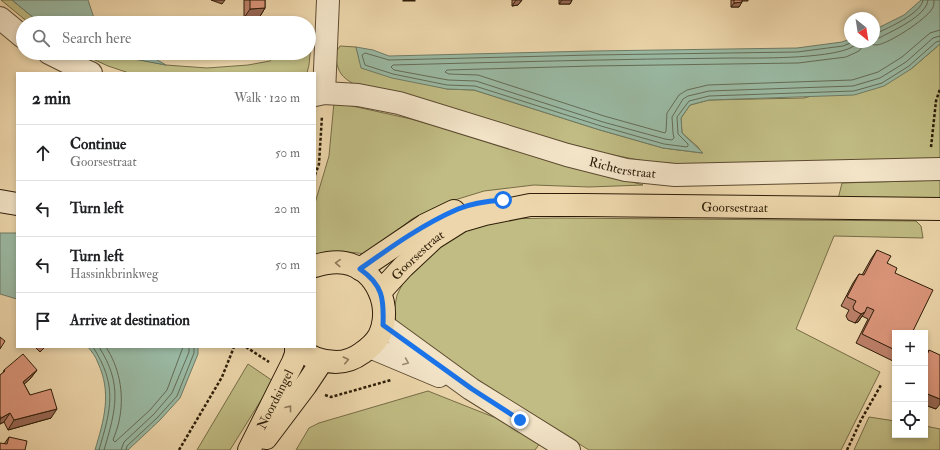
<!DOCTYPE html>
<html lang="en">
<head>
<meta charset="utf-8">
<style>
  :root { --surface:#fff; --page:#f6f6f6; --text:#202124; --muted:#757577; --line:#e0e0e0 }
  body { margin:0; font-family:"IM FELL Double Pica",serif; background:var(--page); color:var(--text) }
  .controls { position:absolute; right:12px; bottom:12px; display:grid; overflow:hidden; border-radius:0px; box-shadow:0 2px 6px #0003 }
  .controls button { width:36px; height:36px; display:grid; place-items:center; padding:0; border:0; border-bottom:1px solid var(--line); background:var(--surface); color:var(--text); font:20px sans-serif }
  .compass { position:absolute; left:844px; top:12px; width:36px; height:36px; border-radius:50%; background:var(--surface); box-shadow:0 2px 6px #0003; rotate:150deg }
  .stop { position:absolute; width:12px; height:12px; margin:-9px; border:3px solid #1a73e8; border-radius:50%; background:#fff }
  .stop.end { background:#1a73e8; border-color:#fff; box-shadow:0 1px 4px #0008 }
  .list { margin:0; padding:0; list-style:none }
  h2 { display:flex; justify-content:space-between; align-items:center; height:52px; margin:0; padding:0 16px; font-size:17px }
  h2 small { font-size:13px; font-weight:400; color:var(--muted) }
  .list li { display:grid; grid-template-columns:26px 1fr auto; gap:12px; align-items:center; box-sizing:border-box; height:56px; padding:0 16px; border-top:1px solid var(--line) }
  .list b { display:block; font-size:15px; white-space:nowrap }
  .list p { margin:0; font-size:13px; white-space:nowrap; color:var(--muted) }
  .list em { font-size:13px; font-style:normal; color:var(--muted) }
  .icon { flex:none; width:22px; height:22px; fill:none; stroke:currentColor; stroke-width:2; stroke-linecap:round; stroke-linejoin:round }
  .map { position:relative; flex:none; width:940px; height:450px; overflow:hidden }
  .search { position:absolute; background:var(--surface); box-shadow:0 2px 6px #0003; left:16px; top:16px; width:300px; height:44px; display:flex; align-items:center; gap:10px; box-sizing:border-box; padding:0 14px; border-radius:22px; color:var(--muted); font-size:15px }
  .panel { position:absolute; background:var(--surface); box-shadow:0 2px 6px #0003; left:16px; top:72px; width:300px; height:276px; border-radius:0px }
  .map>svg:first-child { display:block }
  .green { fill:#c0bc83; stroke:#766c46 }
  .water { fill:#9abaa4; stroke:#6e7b66 }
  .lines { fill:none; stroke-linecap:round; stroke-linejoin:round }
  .shore { stroke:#646c56; stroke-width:1 }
  .street-casing { stroke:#5d4b31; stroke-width:24 }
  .secondary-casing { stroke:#2d1d08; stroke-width:24 }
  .primary-casing { stroke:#2d1d08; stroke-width:24 }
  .path { stroke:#2d1d08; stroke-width:2.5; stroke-dasharray:3 2; stroke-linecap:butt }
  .street { stroke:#f3e4c8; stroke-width:22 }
  .secondary { stroke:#f3e4c8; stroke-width:22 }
  .primary { stroke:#edd6ab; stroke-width:22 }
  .wall { fill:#bc8069; stroke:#2d1d08 }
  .shaded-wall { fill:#996855; stroke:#2d1d08 }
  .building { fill:#db957a; stroke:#2d1d08 }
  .oneway { stroke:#8d7a5a }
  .oneway2 { stroke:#9a8a72 }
  .route { stroke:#1a73e8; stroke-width:5 }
  .labels { text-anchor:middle; stroke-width:3; stroke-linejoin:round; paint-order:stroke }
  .street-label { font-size:13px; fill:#2d1d08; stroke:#f3e4c8 }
</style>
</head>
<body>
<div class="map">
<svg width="940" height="450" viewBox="0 0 940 450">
  <rect width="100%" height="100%" fill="#edd6ab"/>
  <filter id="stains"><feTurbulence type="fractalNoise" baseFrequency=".005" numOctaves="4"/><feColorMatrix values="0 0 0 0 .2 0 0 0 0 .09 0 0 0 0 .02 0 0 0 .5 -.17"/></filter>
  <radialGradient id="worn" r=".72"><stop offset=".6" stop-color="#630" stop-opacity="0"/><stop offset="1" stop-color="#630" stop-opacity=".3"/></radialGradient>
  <g class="green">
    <path d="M1 0H12L40 23H29Z"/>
    <path d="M309 43 311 45 309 65 307 73H129L108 66 80 53H107L166 65 207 68 248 65 270 61 276 55V53H309Z"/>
    <path d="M940 44V161L717 166 649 162 603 153 362 89C342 77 338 76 335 53L340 46 356 47 362 68 447 89 474 90 600 130 663 148 702 153 698 147 682 133 681 118 690 105 709 100 804 98 911 69Z"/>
    <path d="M334 102 411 119 643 185 589 187 534 185 484 191 445 203 412 219 366 254C349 252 330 249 315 259V203L329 156Z"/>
    <path d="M940 180V199H838L842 183Z"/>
    <path d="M557 218 916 221 921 226 923 238 834 236 796 329 880 372 841 450H589L406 336 393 316 397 295 402 285 413 272 457 231 496 219Z"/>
    <path d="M248 364 273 381 230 450H197Z"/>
    <path d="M428 391 491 416 524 427 543 439 535 450H296L309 428 319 423Z"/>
    <path d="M869 417 895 421V435H925V426L940 429V450H854Z"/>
  </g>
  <g class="water">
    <path d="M12 0H88L94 18 101 23H40Z"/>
    <path d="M921 0H940V44L911 69 884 86 854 95 709 100 690 105 681 118 682 133 703 153 663 148 600 130 474 90 447 89 392 78 361 68 356 47 373 50 389 56 592 51 797 48 842 42 850 39V42H874V30L904 15Z"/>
    <path d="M107 53H145L166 65 112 55Z"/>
    <path d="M0 233H17V299L0 294Z"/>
    <path d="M88 347H198V354L180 398 160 420 128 450H95C104 420 112 393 98 363 96 357 92 352 88 347Z"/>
  </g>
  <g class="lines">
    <g class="shore">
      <path d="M934 0C934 3 934 6 932 9 925 20 890 43 877 45 873 45 869 44 865 43L859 51 846 57 798 63 592 66 447 70 445 72 449 74 478 75 604 116 665 133 666 131 667 113 679 95 687 90 708 85 852 80 878 72 902 57 930 33 940 30"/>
      <path d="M874 34 877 33C888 28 922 13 923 0"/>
      <path d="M874 39 879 38C892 31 927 16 928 0"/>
      <path d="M853 42 843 46 797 52 592 55 389 60 365 53 362 55 365 65 393 74 447 85 475 86 601 126 664 144 687 147 688 146V144L678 134 677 117 689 101 709 96 854 91 882 83 909 66 936 42 940 41"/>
      <path d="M858 42C849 60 753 58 732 58 619 59 506 62 393 65L391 67 394 70 448 80 476 81 603 122 665 139 672 140 674 138 673 133 672 117 683 99 688 96 709 91 853 86 880 78 906 62 933 38 940 36"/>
      <path d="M93 347C118 386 111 409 99 450"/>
      <path d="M99 347C123 384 116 410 104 450"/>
      <path d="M106 347C119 367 124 392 120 416 119 424 116 432 113 440L115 442 150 410 167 390 183 347"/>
      <path d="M121 450 124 442 154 414 172 393 189 352V347"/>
      <path d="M126 450 127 446 158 417 177 396 194 353V347"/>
    </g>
    <defs>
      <g id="street">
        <path d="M0 18 23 37"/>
        <path d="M49 53 77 67 91 73"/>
        <path d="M324 93 328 0"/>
        <path id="s1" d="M315 95 324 93 358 95 399 103 567 155 626 170 675 175 940 169"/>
        <path d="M383 325 471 389 569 450"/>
        <path d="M370 347 439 376"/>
      </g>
      <path id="secondary" d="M0 201 17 204"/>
      <g id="primary">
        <path d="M360 269 425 225 454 211"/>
        <path id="s2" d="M380 292 403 267 434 238 461 221 485 214 530 205H584L940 209"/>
        <path d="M297 347C311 358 319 361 336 362 346 362 354 359 362 353 368 349 375 343 379 336 393 308 377 269 345 263 335 261 325 263 315 266"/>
        <path d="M266 438 306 385 322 361"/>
        <path id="s3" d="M249 450 293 362 296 354V347"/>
      </g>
    </defs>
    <use href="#street" class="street-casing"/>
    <use href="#secondary" class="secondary-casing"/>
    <use href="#primary" class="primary-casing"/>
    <g class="path">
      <path d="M931 147 936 101 940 89"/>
      <path d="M315 175 319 164 322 116"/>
      <path d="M246 347 269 362"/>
      <path d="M325 395 331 397 391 380"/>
      <path d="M179 450 222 377 234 347"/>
      <path d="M847 450 861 420 881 385"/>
    </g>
    <use href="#street" class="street"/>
    <use href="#secondary" class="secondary"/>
    <use href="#primary" class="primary"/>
  </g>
  <g class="wall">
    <path d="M244 0H265V8L259 18H244Z"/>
    <path d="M512 0H522L518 5 512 6Z"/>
    <path d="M559 0H572L570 4H559Z"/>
    <path d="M731 0H748V1H742L739 7H731Z"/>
    <path d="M877 250 895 273V362L856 343 868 319 862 316 858 322 855 323 848 320 846 316 849 310 841 306 853 283 859 274 862 275 871 259Z"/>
    <path d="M35 347H45L40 352Z"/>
    <path d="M929 350 936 409 925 405V355Z"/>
    <path d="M4 370H37L30 379 24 384 30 395 51 418 8 430 4 422 0 424V375L3 373Z"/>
    <path d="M9 437 25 450 4 444Z"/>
  </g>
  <g class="shaded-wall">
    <path d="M211 0H225L222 4Z"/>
    <rect x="403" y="0" width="12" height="1"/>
    <path d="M516 0H522L518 5 512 6Z"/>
    <path d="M562 0H572L570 4H559Z"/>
    <path d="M742 2 739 7H731L734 3Z"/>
    <path d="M265 8 259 18H244L250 9Z"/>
    <path d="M865 312 858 322 855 323 861 314Z"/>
    <path d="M37 370 30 379 16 391 23 382Z"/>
    <path d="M925 393 940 399V404L936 409 925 405Z"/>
    <path d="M57 409 51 418 8 430 14 420Z"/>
    <path d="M10 413 4 422 0 424V420L1 418Z"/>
  </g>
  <g class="building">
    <path d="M250 0H265V8L250 9Z"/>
    <path d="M734 0H742V2L734 3Z"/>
    <path d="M877 250 891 256 887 263 897 268 895 273 933 290 912 333H895V350L862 334 874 310 867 307 865 312 861 314 854 310 853 307 856 301 847 297 859 274 864 275Z"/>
    <path d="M0 337 5 341 0 349Z"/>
    <path d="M929 350 940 355V399L925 393V360Z"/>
    <path d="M23 354 37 370 23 382 30 395 51 389 57 409 14 420 10 413 1 418 0 416V375L5 371 4 370Z"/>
    <path d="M9 437 27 441 25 450H0V443L7 444Z"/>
  </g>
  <defs><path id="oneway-chevron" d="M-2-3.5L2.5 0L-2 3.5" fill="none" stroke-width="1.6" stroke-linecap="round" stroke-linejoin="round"/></defs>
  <g class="oneway">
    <use href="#oneway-chevron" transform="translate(338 263) rotate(-177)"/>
    <use href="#oneway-chevron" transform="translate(346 360) rotate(-13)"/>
    <use href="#oneway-chevron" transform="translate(289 408) rotate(-52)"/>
  </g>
  <use class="oneway2" href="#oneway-chevron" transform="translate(406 362) rotate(22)"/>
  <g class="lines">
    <path class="route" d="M503 200C488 201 472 203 458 209 423 224 391 247 360 269 383 285 384 299 383 325L472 389 520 420"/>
  </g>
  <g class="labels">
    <g class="street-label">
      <text dy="5" stroke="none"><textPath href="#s1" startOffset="318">Richterstraat</textPath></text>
      <text dy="5" stroke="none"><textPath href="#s2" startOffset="384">Goorsestraat</textPath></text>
      <text dy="5" stroke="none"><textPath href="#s2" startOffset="53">Goorsestraat</textPath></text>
      <text dy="5" stroke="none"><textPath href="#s3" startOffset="57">Noordsingel</textPath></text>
    </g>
  </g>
  <rect width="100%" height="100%" filter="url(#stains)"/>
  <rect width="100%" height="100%" fill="url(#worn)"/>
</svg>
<div class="controls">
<button>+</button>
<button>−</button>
<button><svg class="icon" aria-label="locate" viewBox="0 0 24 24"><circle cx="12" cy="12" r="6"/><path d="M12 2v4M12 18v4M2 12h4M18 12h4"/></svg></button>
</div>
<svg class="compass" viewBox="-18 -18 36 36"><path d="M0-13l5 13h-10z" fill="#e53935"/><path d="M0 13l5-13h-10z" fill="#757577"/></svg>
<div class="stop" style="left:503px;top:200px"></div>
<div class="stop end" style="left:520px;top:420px"></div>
<div class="search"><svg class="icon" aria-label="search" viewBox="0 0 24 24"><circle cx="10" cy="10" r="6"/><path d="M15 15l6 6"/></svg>Search here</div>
<section class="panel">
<h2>2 min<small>Walk · 120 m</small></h2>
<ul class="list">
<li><svg class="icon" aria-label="ahead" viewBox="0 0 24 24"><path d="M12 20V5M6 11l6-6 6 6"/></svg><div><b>Continue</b><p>Goorsestraat</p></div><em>50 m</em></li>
<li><svg class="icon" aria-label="left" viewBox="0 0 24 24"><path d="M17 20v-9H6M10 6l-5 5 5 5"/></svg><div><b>Turn left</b></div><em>20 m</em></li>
<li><svg class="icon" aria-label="left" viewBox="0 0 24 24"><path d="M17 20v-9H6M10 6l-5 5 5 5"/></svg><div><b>Turn left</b><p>Hassinkbrinkweg</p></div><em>50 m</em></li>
<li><svg class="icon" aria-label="arrive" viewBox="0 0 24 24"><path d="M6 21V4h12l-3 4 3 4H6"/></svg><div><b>Arrive at destination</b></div></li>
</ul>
</section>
</div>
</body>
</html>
